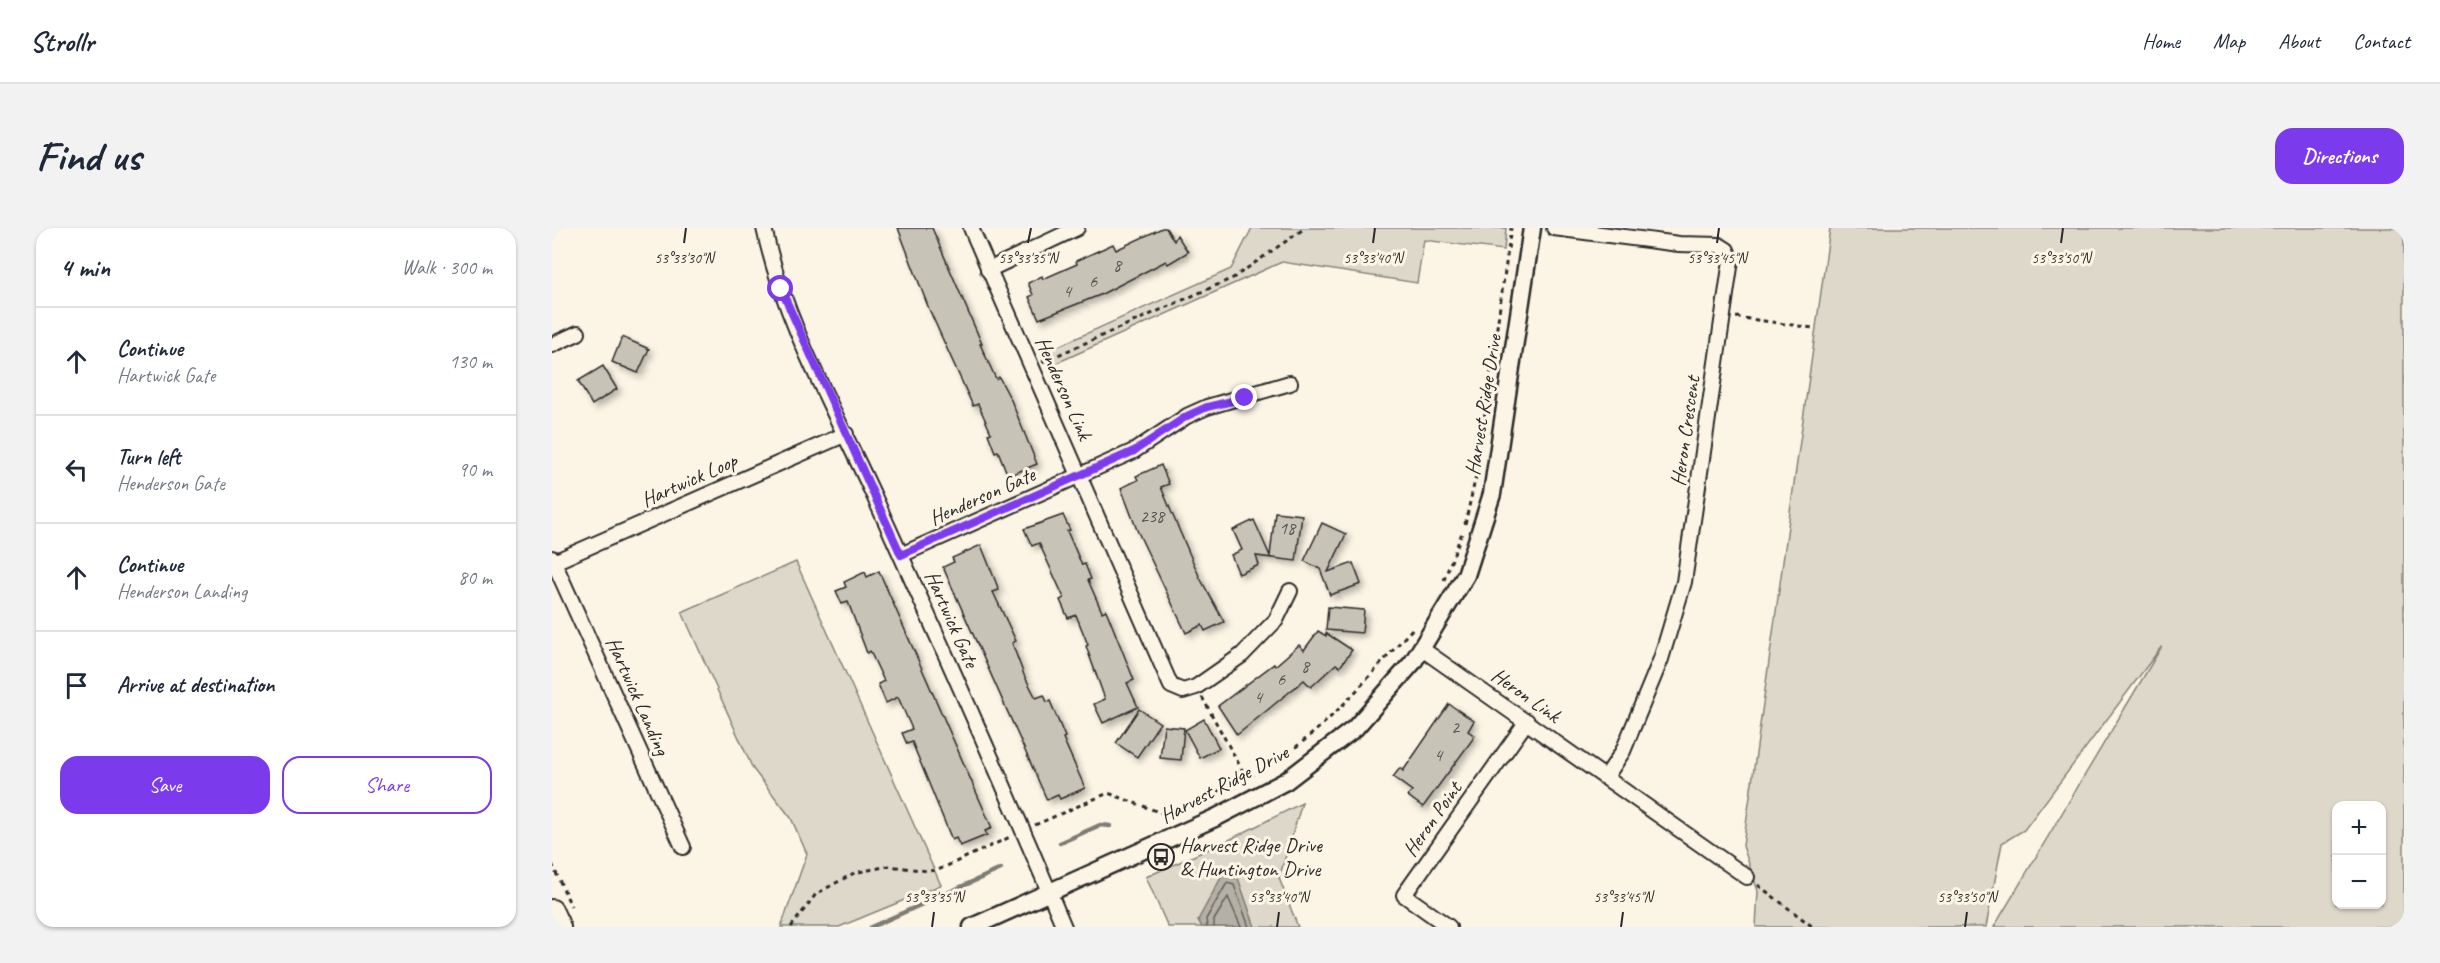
<!DOCTYPE html>
<html lang="en">
<head>
<meta charset="utf-8">
<style>
  :root { --surface:#fff; --page:#f2f2f3; --text:#1f2937; --muted:#747a83; --line:#e0e1e3; --accent:#7c3aed }
  body { margin:0; font-family:Caveat,sans-serif; background:var(--page); color:var(--text) }
  .controls { position:absolute; right:18px; bottom:18px; display:grid; overflow:hidden; border-radius:12px; box-shadow:0 2px 4px #0004 }
  .controls button { width:54px; height:54px; display:grid; place-items:center; padding:0; border:0; border-bottom:2px solid var(--line); background:var(--surface); color:var(--text); font:30px sans-serif }
  .stop { position:absolute; width:18px; height:18px; margin:-14px; border:4px solid #7c3aed; border-radius:50%; background:#fff }
  .stop.end { background:#7c3aed; border-color:#fff; box-shadow:0 2px 6px #0008 }
  .list { margin:0; padding:0; list-style:none }
  h2 { display:flex; justify-content:space-between; align-items:center; height:78px; margin:0; padding:0 24px; font-size:26px }
  h2 small { font-size:20px; font-weight:400; color:var(--muted) }
  .list li { display:grid; grid-template-columns:39px 1fr auto; gap:18px; align-items:center; box-sizing:border-box; height:108px; padding:0 24px; border-top:2px solid var(--line) }
  .list b { display:block; font-size:22px; white-space:nowrap }
  .list p { margin:0; font-size:20px; white-space:nowrap; color:var(--muted) }
  .list em { font-size:20px; font-style:normal; color:var(--muted) }
  .actions { display:flex; gap:12px; padding:18px 24px }
  .actions a { flex:1; padding:14px 0; border:2px solid var(--accent); border-radius:18px; text-align:center; font-size:21px; color:var(--accent) }
  .actions .main { background:var(--accent); color:#fff }
  .icon { flex:none; width:33px; height:33px; fill:none; stroke:currentColor; stroke-width:2; stroke-linecap:round; stroke-linejoin:round }
  .map { position:relative; flex:none; width:1852px; height:699px; overflow:hidden; border-radius:18px }
  header { display:flex; align-items:center; gap:36px; box-sizing:border-box; height:84px; padding:0 30px; background:var(--surface); border-bottom:2px solid var(--line) }
  header strong { font-size:28px }
  nav { display:flex; gap:33px; margin-inline-start:auto; font-size:21px }
  .intro { display:flex; align-items:center; justify-content:space-between; box-sizing:border-box; height:144px; padding:0 36px }
  h1 { margin:0; font-size:42px }
  .button { padding:15px 27px; border-radius:18px; background:var(--accent); color:#fff; font-size:21px; font-weight:700 }
  main { display:flex; gap:36px; padding:0 36px }
  aside { flex:1; background:var(--surface); border-radius:18px; box-shadow:0 2px 4px #0004 }
  .map>svg:first-child { display:block }
  .green { fill:#ded8ca; stroke:#84827a; stroke-width:1.5; fill-rule:evenodd }
  .water { fill:#b4b0a5; stroke:#7d7b74; stroke-width:1.5 }
  .lines { fill:none; stroke-linecap:round; stroke-linejoin:round }
  .shore { stroke:#62605c; stroke-width:1.5 }
  .stream { stroke:#7d7b74; stroke-width:4.5 }
  .building { fill:#c8c3b7; stroke:#2b2b2b; stroke-width:1.5; filter:url(#shadow) }
  .minor-casing { stroke:#2b2b2b; stroke-width:18 }
  .tertiary-casing { stroke:#2b2b2b; stroke-width:21 }
  .secondary-casing { stroke:#2b2b2b; stroke-width:24 }
  .path { stroke:#2b2b2b; stroke-width:3; stroke-dasharray:4.5 4.5; stroke-linecap:butt }
  .minor { stroke:#fcf5e5; stroke-width:14 }
  .tertiary { stroke:#fcf5e5; stroke-width:16 }
  .secondary { stroke:#fcf5e5; stroke-width:20 }
  .route { stroke:#7c3aed; stroke-width:8 }
  .ticks { fill:none; stroke:#2b2b2b; stroke-width:2 }
  .labels { text-anchor:middle; stroke-width:6; stroke-linejoin:round; paint-order:stroke }
  .number-label { font-size:18px; fill:#52514e }
  .street-label { font-size:21px; fill:#2b2b2b; stroke:#fcf5e5 }
  .poi-label { font-size:21px; fill:#2b2b2b; stroke:#fcf5e5; text-anchor:start }
  .ticks-label { font-size:15px; text-anchor:middle; fill:#2b2b2b; stroke:#fcf5e5; stroke-width:6; stroke-linejoin:round; paint-order:stroke }
</style>
</head>
<body>
<header>
<strong>Strollr</strong>
<nav><a>Home</a><a>Map</a><a>About</a><a>Contact</a></nav>
</header>
<div class="intro"><h1>Find us</h1><a class="button">Directions</a></div>
<main>
<aside>
<h2>4 min<small>Walk · 300 m</small></h2>
<ul class="list">
<li><svg class="icon" aria-label="ahead" viewBox="0 0 24 24"><path d="M12 20V5M6 11l6-6 6 6"/></svg><div><b>Continue</b><p>Hartwick Gate</p></div><em>130 m</em></li>
<li><svg class="icon" aria-label="left" viewBox="0 0 24 24"><path d="M17 20v-9H6M10 6l-5 5 5 5"/></svg><div><b>Turn left</b><p>Henderson Gate</p></div><em>90 m</em></li>
<li><svg class="icon" aria-label="ahead" viewBox="0 0 24 24"><path d="M12 20V5M6 11l6-6 6 6"/></svg><div><b>Continue</b><p>Henderson Landing</p></div><em>80 m</em></li>
<li><svg class="icon" aria-label="arrive" viewBox="0 0 24 24"><path d="M6 21V4h12l-3 4 3 4H6"/></svg><div><b>Arrive at destination</b></div></li>
</ul>
<div class="actions"><a class="main">Save</a><a>Share</a></div>
</aside>
<div class="map">
<svg width="1852" height="699" viewBox="0 0 1852 699">
  <defs>
    <filter id="shadow"><feDropShadow dx="4" dy="4" stdDeviation="3" flood-color="#0004"/></filter>
  </defs>
  <rect width="100%" height="100%" fill="#fcf5e5"/>
  <filter id="ink" filterUnits="userSpaceOnUse"><feTurbulence type="fractalNoise" baseFrequency=".0167" numOctaves="2"/><feDisplacementMap in="SourceGraphic" scale="12" xChannelSelector="R" yChannelSelector="G"/><feConvolveMatrix kernelMatrix="1 2 1 2 8 2 1 2 1" color-interpolation-filters="sRGB"/></filter>
  <g filter="url(#ink)">
    <g class="green">
      <path d="M700 0H954L952 22 872 12 865 55 730 34 500 137 493 124 679 41Z"/>
      <path d="M1278 0H1852V699H1442L1610 418 1472 602 1450 615 1434 699H1204L1206 663 1191 618ZM1784 578H1830V676H1784Z"/>
      <path d="M244 334 389 657 287 699H229L255 626 239 590 201 541 130 384Z"/>
      <path d="M750 575 727 650 746 699H616L594 649 673 614Z"/>
    </g>
    <path class="water" d="M670 648 686 650 703 699H650L646 692Z"/>
    <g class="lines">
      <g class="shore">
        <path d="M655 699 654 691 675 655 682 657 697 699"/>
        <path d="M662 699V692L676 669 689 699"/>
      </g>
      <g class="stream">
        <path d="M508 615 548 597 558 598"/>
        <path d="M319 699 449 641"/>
      </g>
    </g>
    <g class="building">
      <path d="M346 0H380L430 116H428L444 151 447 149 459 172 485 236 456 248 446 223 443 224 436 206 439 205 426 176 421 178 377 81Z"/>
      <path d="M610 0H614L622 13 625 7 636 24 616 36 614 33 548 67 487 91 477 69 481 67 476 55 490 48 491 51 525 36 524 33 561 16 564 22Z"/>
      <path d="M70 109 97 121 86 145 60 134Z"/>
      <path d="M51 138 65 161 40 177 26 153Z"/>
      <path d="M609 237 617 256 609 259 622 290 648 350 672 394 653 403 650 397 634 405 585 302 569 260 586 252 584 248Z"/>
      <path d="M723 284 750 287 744 333 704 328 707 337 687 346 679 327 690 322 681 302 702 292 718 328Z"/>
      <path d="M511 287 518 302 515 303 530 337 533 336 539 351 536 352 550 384 554 382 582 452 575 455 586 479 551 495 542 476 553 471 534 418 536 417 524 387 516 390 508 372 512 370 487 315 480 318 472 301Z"/>
      <path d="M770 295 794 306 776 344 801 335 809 356 778 367 768 341 752 333Z"/>
      <path d="M429 317 447 362 441 364 464 413 460 415 472 447 484 470 492 467 495 474 498 473 513 509 511 510 533 560 508 571 506 567 495 572 391 339 402 334 400 330Z"/>
      <path d="M327 343 440 600 433 603 435 607 408 618 404 610 400 612 360 514 355 516 350 505 360 501 346 469 334 475 326 456 332 453 318 423 315 425 296 374 290 376 284 363 294 359 292 354 313 344 315 349Z"/>
      <path d="M776 379 812 382 810 405 774 402Z"/>
      <path d="M766 403 774 408V405L800 422 788 439 784 436 759 459 752 452 685 507 666 478 722 436 723 438 747 417 752 422Z"/>
      <path d="M897 476 922 493 916 503 923 508 871 579 856 568 860 563 841 549 848 540 851 543Z"/>
      <path d="M587 481 608 495 585 529 564 515Z"/>
      <path d="M652 491 667 520 648 530 633 502Z"/>
      <path d="M612 498 632 500 629 532 608 530Z"/>
    </g>
    <g class="lines">
      <defs>
        <g id="minor">
          <path d="M212 0C232 94 282 181 322 268 387 411 451 554 512 699"/>
          <path d="M419 0 619 458 631 463 644 459 690 427 724 392 738 363"/>
          <path d="M1002 0 1127 16 1167 17 1175 22 1179 32 1132 354 1109 431 1071 523 1054 549"/>
          <path d="M436 42 525 0"/>
          <path d="M0 117 26 105"/>
          <path d="M349 327 582 223 635 188 655 179 738 155"/>
          <path d="M0 330 131 619"/>
          <path d="M2 334 294 206"/>
          <path d="M870 421 1195 649"/>
          <path d="M897 699 852 667 975 493"/>
        </g>
        <path id="tertiary" d="M420 699 665 589 734 553 803 500 861 434 914 347 940 266 980 0"/>
        <path id="secondary" d="M0 682 8 699"/>
      </defs>
      <use href="#minor" class="minor-casing"/>
      <use href="#tertiary" class="tertiary-casing"/>
      <use href="#secondary" class="secondary-casing"/>
      <g class="path">
        <path d="M1184 89 1261 100"/>
        <path d="M490 134 681 50 753 0"/>
        <path d="M913 296 924 248 959 0"/>
        <path d="M892 352 911 302"/>
        <path d="M650 469 694 549"/>
        <path d="M483 597 556 565 615 587C654 568 697 552 733 527 784 491 821 443 863 398"/>
        <path d="M0 636 19 678"/>
        <path d="M1206 657 1261 699"/>
        <path d="M239 699 264 666 302 645 337 638 376 643 386 642 458 609"/>
      </g>
      <use href="#minor" class="minor"/>
      <use href="#tertiary" class="tertiary"/>
      <use href="#secondary" class="secondary"/>
    </g>
  </g>
  <g class="lines" filter="url(#ink)">
    <path class="route" d="M229 61 349 327 582 223 635 188 655 179 693 170"/>
  </g>
  <path class="ticks" d="M132 15 134 0M476 15 479 0M821 15 823 0M1165 15 1167 0M1509 15 1511 0M380 699 382 684M725 699 727 684M1069 699 1071 684M1413 699 1415 684"/>
  <defs>
    <symbol id="bus-ring" viewBox="-11 -11 22 22"><circle r="9.5" fill="#fcf5e5" stroke="#2b2b2b" stroke-width="1.5"/><path d="M-5-6H5V4H4V6H2V4H-2V6H-4V4H-5ZM-3.5-4V0h7V-4ZM-3.5 1.2v1.5H-2V1.2ZM2 1.2v1.5H3.5V1.2Z" fill="#2b2b2b"/></symbol>
  </defs>
  <g fill-rule="evenodd">
    <use href="#bus-ring" x="594" y="614" width="30" height="30"/>
  </g>
  <g class="labels">
    <g class="number-label">
      <text x="565" y="43">8</text>
      <text x="541" y="59">6</text>
      <text x="515" y="69">4</text>
      <text x="600" y="294">238</text>
      <text x="735" y="306">18</text>
      <text x="753" y="444">8</text>
      <text x="729" y="457">6</text>
      <text x="706" y="475">4</text>
      <text x="903" y="505">2</text>
      <text x="886" y="533">4</text>
    </g>
    <g class="street-label">
      <text transform="translate(512 160) rotate(66)" y="7">Henderson Link</text>
      <text transform="translate(931 177) rotate(-81)" y="7">Harvest Ridge Drive</text>
      <text transform="translate(1133 203) rotate(-82)" y="7">Heron Crescent</text>
      <text transform="translate(137 252) rotate(-24)" y="7">Hartwick Loop</text>
      <text transform="translate(430 268) rotate(-24)" y="7">Henderson Gate</text>
      <text transform="translate(400 391) rotate(66)" y="7">Hartwick Gate</text>
      <text transform="translate(974 467) rotate(35)" y="7">Heron Link</text>
      <text transform="translate(86 468) rotate(66)" y="7">Hartwick Landing</text>
      <text transform="translate(672 556) rotate(-28)" y="7">Harvest Ridge Drive</text>
      <text transform="translate(880 591) rotate(-55)" y="7">Heron Point</text>
    </g>
    <g class="poi-label">
      <text x="628" y="624">Harvest Ridge Drive<tspan x="628" dy="24">&amp; Huntington Drive</tspan></text>
    </g>
  </g>
  <g class="ticks-label">
    <text x="132" y="35">53°33'30"N</text>
    <text x="476" y="35">53°33'35"N</text>
    <text x="821" y="35">53°33'40"N</text>
    <text x="1165" y="35">53°33'45"N</text>
    <text x="1509" y="35">53°33'50"N</text>
    <text x="382" y="674">53°33'35"N</text>
    <text x="727" y="674">53°33'40"N</text>
    <text x="1071" y="674">53°33'45"N</text>
    <text x="1415" y="674">53°33'50"N</text>
  </g>
</svg>
<div class="controls">
<button>+</button>
<button>−</button>
</div>
<div class="stop" style="left:229px;top:61px"></div>
<div class="stop end" style="left:693px;top:170px"></div>
</div>
</main>
</body>
</html>
